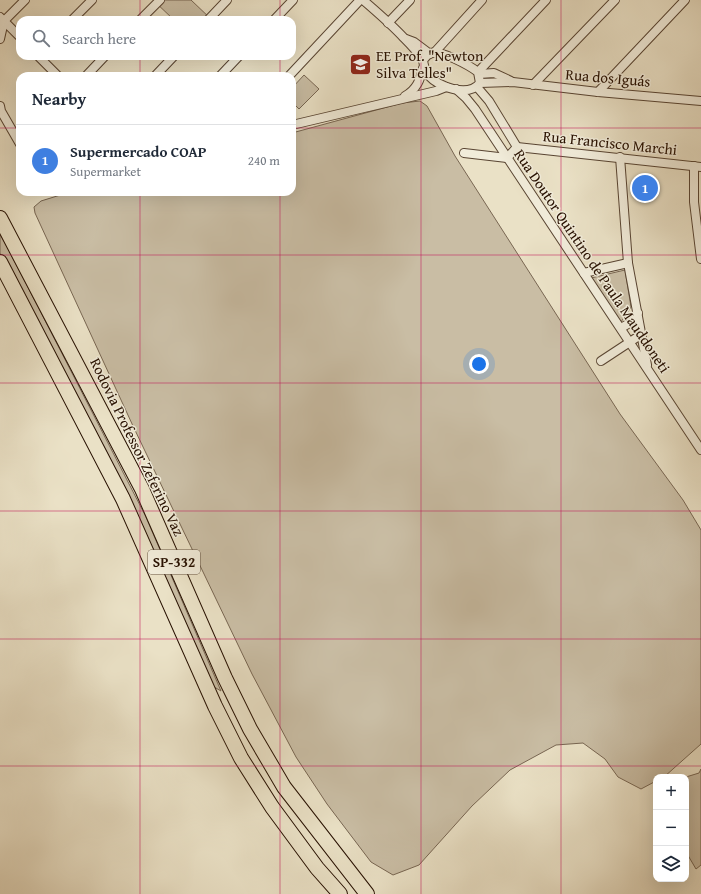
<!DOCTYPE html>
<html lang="en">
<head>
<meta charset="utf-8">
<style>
  :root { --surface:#fff; --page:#f2f2f3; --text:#1f2937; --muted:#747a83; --line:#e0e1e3; --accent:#d93025 }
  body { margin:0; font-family:"Gentium Book Plus",serif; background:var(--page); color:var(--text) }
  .controls { position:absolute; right:12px; bottom:12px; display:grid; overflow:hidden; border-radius:8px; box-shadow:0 4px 16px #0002 }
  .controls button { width:36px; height:36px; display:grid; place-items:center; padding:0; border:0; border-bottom:1px solid var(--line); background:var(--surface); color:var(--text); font:20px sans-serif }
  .you { position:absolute; left:479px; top:364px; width:14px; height:14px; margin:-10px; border:3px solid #fff; border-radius:50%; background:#1a73e8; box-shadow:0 0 0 6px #1a73e833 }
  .badge { display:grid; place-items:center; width:26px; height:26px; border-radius:50%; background:var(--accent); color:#fff; font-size:13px; font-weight:700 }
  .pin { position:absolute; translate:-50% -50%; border:2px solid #fff; box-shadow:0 1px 4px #0006 }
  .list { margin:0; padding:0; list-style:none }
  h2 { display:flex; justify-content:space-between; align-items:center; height:52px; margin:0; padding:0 16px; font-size:17px }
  h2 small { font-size:13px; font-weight:400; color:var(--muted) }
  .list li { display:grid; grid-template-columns:26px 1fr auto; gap:12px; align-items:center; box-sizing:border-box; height:72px; padding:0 16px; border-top:1px solid var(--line) }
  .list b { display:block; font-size:15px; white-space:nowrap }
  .list p { margin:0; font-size:13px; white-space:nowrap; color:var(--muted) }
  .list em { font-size:13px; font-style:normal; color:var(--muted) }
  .icon { flex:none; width:22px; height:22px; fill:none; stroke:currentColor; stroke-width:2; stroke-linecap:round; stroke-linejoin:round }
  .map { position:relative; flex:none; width:701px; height:894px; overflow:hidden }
  .search { position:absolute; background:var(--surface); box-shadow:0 4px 16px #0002; left:16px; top:16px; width:280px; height:44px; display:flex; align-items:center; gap:10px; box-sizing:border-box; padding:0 14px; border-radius:12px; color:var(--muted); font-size:15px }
  .panel { position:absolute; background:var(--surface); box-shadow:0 4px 16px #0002; left:16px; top:72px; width:280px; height:124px; border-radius:12px }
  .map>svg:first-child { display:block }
  .green { fill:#c9bda4; stroke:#786652 }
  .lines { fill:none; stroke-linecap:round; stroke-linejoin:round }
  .minor-casing { stroke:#584432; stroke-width:10 }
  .motorway-casing { stroke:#271000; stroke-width:16 }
  .minor { stroke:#f1ecda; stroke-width:8 }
  .motorway { stroke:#eae1c6; stroke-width:14 }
  .grid { fill:none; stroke:#c2185b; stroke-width:1; stroke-opacity:0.55 }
  .labels { text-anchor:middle; stroke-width:3; stroke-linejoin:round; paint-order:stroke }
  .shield { fill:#f1ecda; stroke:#645241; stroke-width:1 }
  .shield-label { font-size:14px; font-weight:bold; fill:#271000 }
  .poi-label { font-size:15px; fill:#271000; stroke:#f1ecda; text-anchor:start }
  .street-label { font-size:15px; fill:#271000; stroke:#f1ecda }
</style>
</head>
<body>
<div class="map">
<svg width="701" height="894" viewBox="0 0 701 894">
  <rect width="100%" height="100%" fill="#eae1c6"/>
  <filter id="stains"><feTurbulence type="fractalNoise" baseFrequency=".005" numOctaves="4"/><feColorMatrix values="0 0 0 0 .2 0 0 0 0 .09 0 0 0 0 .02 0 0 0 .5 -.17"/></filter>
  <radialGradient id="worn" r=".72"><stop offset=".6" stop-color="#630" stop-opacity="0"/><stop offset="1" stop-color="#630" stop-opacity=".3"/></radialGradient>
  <g class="green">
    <path d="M153 0H191L212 20H174Z"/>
    <path d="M304 75 319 89 299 109 292 102V88Z"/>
    <path d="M420 101 427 106 455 156 620 414 683 500 701 530V744L664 777H656V781L641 789 618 777 605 759 583 743 556 745 510 770 472 806 419 865 393 875 371 862 327 804 296 757 252 674 133 426 35 213 34 207 41 201 70 192H292V133L402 103Z"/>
    <path d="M0 233 145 515 221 691 209 684 0 253Z"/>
    <path d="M625 270 631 307 621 322 591 278Z"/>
    <path d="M701 769V865L696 869 686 852V777L699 773Z"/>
  </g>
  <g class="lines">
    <defs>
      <g id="minor">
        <path d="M363 0C377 12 391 24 404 38 410 44 417 51 422 59 425 63 423 70 428 75 439 87 468 98 480 83L478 72C470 66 440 49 430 53 427 55 425 58 423 60"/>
        <path d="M0 17 20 37"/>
        <path d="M72 20 92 0"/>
        <path d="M140 20 160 0"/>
        <path d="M208 20 227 0"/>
        <path d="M274 20 293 0"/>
        <path d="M388 23 410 0"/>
        <path d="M0 39 4 21 25 0"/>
        <path d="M406 39 414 42 430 54"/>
        <path d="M434 53 482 0"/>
        <path d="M38 56 58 76"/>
        <path d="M478 72 546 0"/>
        <path d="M479 74 494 73 511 81"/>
        <path d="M86 76 105 56"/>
        <path d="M155 76 174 56"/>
        <path d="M220 76 239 56"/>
        <path d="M289 76 360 0"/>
        <path d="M480 83 513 82 598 92 701 101"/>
        <path d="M533 85 615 0"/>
        <path d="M477 87 489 101 517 147"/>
        <path d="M456 89 466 98 475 109 701 450"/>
        <path d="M598 92 685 0"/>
        <path d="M405 96C417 89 420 80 423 68"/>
        <path d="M0 106 1 111 20 144"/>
        <path d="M292 125 436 91 446 87"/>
        <path d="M464 153 507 158"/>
        <path d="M620 157 628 263 647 365"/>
        <path d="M507 158 517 147 701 167"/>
        <path d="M694 166V202L701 259"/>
        <path d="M584 273 628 263"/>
        <path d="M621 328 633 321 638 313"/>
        <path d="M601 361 642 334"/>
      </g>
      <g id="motorway">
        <path d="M0 218 142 489 225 678 250 729 284 787 367 894"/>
        <path d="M0 262 123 499 215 706 241 758 272 807 317 868 340 894"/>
      </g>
    </defs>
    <use href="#minor" class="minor-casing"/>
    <use href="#motorway" class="motorway-casing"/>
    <use href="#minor" class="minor"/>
    <use href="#motorway" class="motorway"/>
  </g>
  <path class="grid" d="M140 0V20M280 0V20M421 0V894M561 0V894M140 56V76M280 56V76M0 128H20M292 128H701M140 192V894M280 192V894M0 255H701M0 383H701M0 511H701M0 639H701M0 766H701"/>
  <defs>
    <symbol id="school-square" viewBox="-11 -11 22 22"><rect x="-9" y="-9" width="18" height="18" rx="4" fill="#8f2418" stroke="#f1ecda"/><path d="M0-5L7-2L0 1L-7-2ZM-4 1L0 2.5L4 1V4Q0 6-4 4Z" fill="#fff"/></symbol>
  </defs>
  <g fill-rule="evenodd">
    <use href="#school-square" x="348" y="52" width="25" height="25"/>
  </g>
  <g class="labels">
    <rect class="shield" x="148" y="550" width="52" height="24" rx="3"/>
    <g class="shield-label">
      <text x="174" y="567">SP-332</text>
    </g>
    <g class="poi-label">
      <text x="376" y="61">EE Prof. "Newton<tspan x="376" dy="17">Silva Telles"</tspan></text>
    </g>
    <g class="street-label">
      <text transform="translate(608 78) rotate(5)" y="5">Rua dos Iguás</text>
      <text transform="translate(610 143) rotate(6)" y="5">Rua Francisco Marchi</text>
      <text transform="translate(592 261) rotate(56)" y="5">Rua Doutor Quintino de Paula Mauddoneti</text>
      <text transform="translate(137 447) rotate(64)" y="5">Rodovia Professor Zeferino Vaz</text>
    </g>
  </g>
  <rect width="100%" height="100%" filter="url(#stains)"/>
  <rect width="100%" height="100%" fill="url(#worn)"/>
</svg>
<div class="controls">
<button>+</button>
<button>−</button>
<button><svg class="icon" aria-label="layers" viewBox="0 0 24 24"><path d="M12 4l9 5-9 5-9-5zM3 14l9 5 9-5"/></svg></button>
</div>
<div class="you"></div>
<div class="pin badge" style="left:645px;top:188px;background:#3f7fe0">1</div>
<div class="search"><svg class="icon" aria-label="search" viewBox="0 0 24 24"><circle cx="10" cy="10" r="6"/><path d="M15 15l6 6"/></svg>Search here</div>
<section class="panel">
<h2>Nearby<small></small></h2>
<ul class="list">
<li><span class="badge" style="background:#3f7fe0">1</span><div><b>Supermercado COAP</b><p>Supermarket</p></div><em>240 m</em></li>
</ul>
</section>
</div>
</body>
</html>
